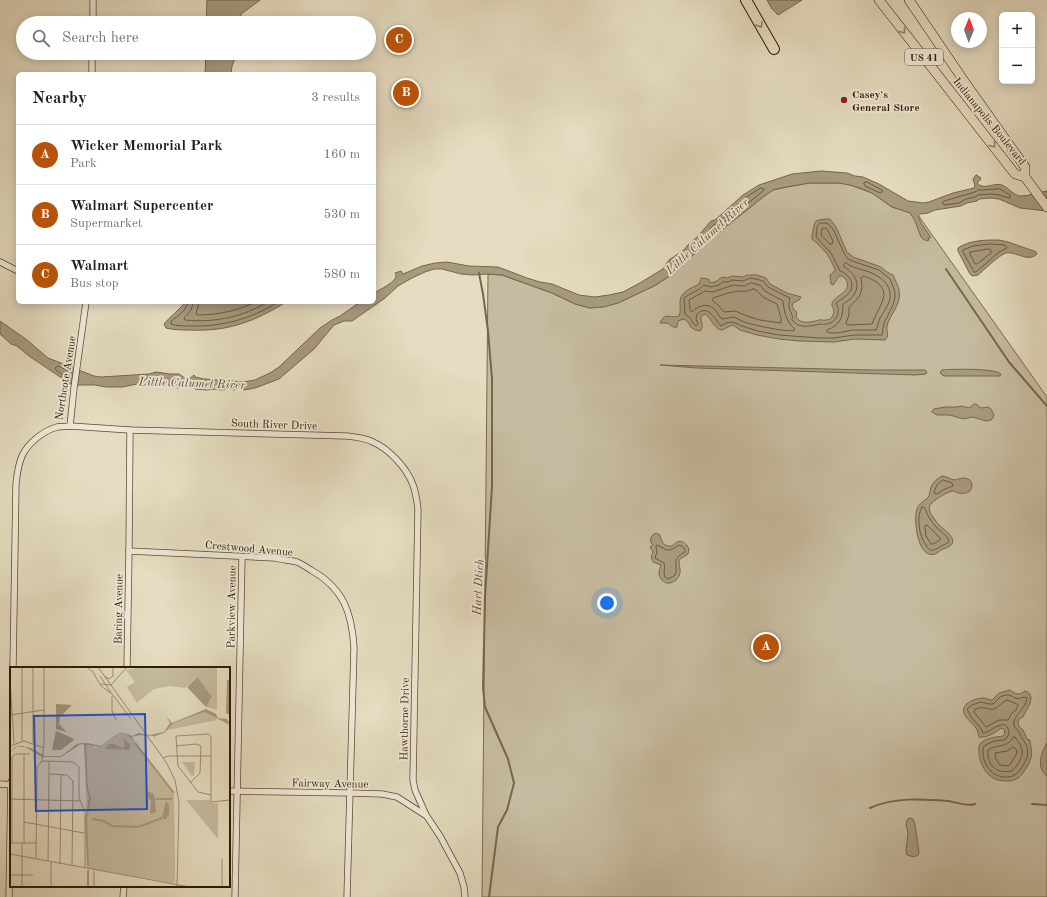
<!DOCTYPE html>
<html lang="en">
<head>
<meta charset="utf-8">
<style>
  :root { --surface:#fff; --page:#f6f6f6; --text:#202124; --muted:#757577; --line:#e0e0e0; --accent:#b45309 }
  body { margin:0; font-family:"Old Standard TT",serif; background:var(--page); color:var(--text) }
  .controls { position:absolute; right:12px; top:12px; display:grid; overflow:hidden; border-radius:6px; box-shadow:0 2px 10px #0003 }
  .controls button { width:36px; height:36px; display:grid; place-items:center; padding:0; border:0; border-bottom:1px solid var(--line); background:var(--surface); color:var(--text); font:20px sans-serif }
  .compass { position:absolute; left:951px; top:12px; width:36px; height:36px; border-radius:50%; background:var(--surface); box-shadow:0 2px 10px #0003; rotate:1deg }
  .you { position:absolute; left:607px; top:603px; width:14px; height:14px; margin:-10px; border:3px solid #fff; border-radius:50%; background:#1a73e8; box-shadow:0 0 0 6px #1a73e833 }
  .badge { display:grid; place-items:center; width:26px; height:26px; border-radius:50%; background:var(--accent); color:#fff; font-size:13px; font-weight:700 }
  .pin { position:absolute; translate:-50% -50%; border:2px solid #fff; box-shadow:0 1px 4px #0006 }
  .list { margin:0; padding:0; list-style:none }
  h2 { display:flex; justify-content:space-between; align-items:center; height:52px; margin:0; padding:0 16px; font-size:17px }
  h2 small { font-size:13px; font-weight:400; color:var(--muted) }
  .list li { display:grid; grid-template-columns:26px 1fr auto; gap:12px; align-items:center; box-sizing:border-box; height:60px; padding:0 16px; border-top:1px solid var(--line) }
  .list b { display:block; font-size:15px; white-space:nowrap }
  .list p { margin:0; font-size:13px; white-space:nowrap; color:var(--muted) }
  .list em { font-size:13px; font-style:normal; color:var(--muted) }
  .icon { flex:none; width:22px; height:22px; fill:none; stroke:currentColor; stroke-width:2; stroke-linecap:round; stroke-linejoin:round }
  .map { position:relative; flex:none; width:1047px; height:897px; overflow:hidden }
  .search { position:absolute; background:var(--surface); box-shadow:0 2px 10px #0003; left:16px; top:16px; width:360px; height:44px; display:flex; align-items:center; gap:10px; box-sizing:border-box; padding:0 14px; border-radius:22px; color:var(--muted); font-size:15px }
  .panel { position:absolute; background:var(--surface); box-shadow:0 2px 10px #0003; left:16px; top:72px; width:360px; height:232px; border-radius:6px }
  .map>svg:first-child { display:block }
  .green { fill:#c6bba0; stroke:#7a6a50 }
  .water { fill:#a79a7f; stroke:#77664c }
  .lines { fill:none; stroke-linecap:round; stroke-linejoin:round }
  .shore { stroke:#6b5a40; stroke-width:1 }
  .stream { stroke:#77664c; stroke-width:2 }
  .minor-casing { stroke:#5c4a30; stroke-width:7 }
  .trunk-casing { stroke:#2f1900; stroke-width:10 }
  .motorway-casing { stroke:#2f1900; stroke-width:12 }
  .minor { stroke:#eee8d7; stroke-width:5.5 }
  .trunk { stroke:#e5dcc1; stroke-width:9 }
  .motorway { stroke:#e5dcc1; stroke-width:10 }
  .oneway { stroke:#93846a }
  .poi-dot { fill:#8f2418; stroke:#eee8d7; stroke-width:1.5 }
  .labels { text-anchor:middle; stroke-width:3.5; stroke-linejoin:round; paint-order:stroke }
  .shield { fill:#eee8d7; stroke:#685740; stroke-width:1 }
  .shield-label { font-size:10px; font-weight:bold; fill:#2f1900 }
  .poi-label { font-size:11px; font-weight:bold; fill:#2f1900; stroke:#eee8d7; text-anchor:start }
  .street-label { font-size:11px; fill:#2f1900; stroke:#eee8d7 }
  .water-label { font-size:12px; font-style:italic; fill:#5f4d33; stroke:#eee8d7 }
  .inset-river { fill:none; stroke:#a79a7f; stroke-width:2 }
  .inset-road { fill:none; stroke:#9c8e74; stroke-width:1 }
  .view { fill:#1d4ed8; fill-opacity:0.15; stroke:#1d4ed8; stroke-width:2 }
  .inset-edge { fill:none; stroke:#2f1900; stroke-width:2 }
</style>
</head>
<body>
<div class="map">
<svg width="1047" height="897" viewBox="0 0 1047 897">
  <rect width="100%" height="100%" fill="#e5dcc1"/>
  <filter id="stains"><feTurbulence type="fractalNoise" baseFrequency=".005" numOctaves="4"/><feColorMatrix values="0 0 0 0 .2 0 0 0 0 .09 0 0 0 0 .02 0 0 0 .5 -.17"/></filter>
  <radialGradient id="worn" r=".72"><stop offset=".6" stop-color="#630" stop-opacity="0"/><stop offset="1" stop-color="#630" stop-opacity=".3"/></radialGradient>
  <path class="green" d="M810 183H839L850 185 872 193 892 207 918 215 1047 397V897H482L488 274 502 275 552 293 575 304 590 308 618 303 656 285 674 273 708 241 763 197 773 190 792 186Z"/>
  <g class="water">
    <path d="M207 0H260L241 14 240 23H206Z"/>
    <path d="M767 0H802L778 15 772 9Z"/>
    <path d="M206 53H237L232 66 231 74H205Z"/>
    <path d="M821 171 847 173 855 176 863 177 879 184 908 201 923 203 929 202 953 193 974 188 975 186 973 179 976 175H977L978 177H980L981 179 977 183C984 191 994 182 1002 185 1009 188 1014 196 1021 196 1030 196 1039 192 1047 191V211L1020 208 999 199 991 198 979 199 977 201 967 203 961 206 935 210 928 213 920 214 918 216 921 223 930 236V238H928L929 240 927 241 926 240H924L921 237 915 221 910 213 892 207 872 193 860 188 850 185 839 183H809L781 188 773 190 763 197 708 241 674 273 656 285 618 303 604 307 590 308 575 304 552 293 502 275 488 274 472 275 461 274 442 269H434L425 272 412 278 398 286 385 298 352 321H344L334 325 314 349 279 379 255 388 244 390 239 388 234 390 229 389 221 390 214 389 207 390 195 389 190 383H185L178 388 165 384 158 383 148 385 137 384 122 387H106L95 385H72L29 356 17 346 11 344 0 334V321L27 340 48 358 94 376 101 377 149 374 156 372 170 374H179C186 378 186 382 194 375L195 377 204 379 243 382 255 380 270 373 279 367 320 328 332 320 340 316 360 302H374V293C379 290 396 282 396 276 396 275 396 274 395 273L401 271 403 274 422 266 435 263 447 262 469 266 498 267 527 278 540 282 552 284 579 295 595 297 609 295 623 292 638 284 663 269 669 260 685 249 687 246 699 235 711 221 715 220 743 195 759 185 792 174Z"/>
    <path d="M826 219H830L836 227 847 252 853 257 881 267 887 272 893 275C895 280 898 285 899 290 902 304 890 314 887 326 886 331 890 336 885 340L855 339 834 342 799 341 779 339 757 335 740 330 733 325C729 326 724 330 721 330 715 329 710 317 705 314L701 316C700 322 705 326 700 331 687 329 692 323 684 319L678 321 677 327C672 328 671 325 667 323H660C666 311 669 319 679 316 681 312 680 308 680 304 679 292 690 289 699 284L701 278 708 279 709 280V282C714 284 718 280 722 277L727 278 732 276 743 277 747 275H757L766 278 770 284 787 293 801 297 799 300 793 303 792 306 794 310 797 312 796 317C801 325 812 322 819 320 825 319 820 321 826 320 833 320 836 311 832 306 832 303 832 302 834 300 839 294 850 292 847 282 845 277 843 276 839 276L833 285 831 284 830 275 835 271V269L828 255 818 244 812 239V236L814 225 816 221 819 220Z"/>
    <path d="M999 240 1008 242 1034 251 1036 252 1037 254C1028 263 1016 251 1006 253 999 255 984 270 978 275L972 276 970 274 958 251V248C970 240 985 240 999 240Z"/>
    <path d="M185 302H286C256 321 227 332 191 330 183 330 174 330 166 328L164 324C170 316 179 311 185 302Z"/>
    <path d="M660 365 870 370H925L927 372 926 374 915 375 697 368Z"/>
    <path d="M942 370C953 369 994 368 1001 374L1000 376H945L942 375 940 372Z"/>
    <path d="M974 404H976L981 408 988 407 991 409 994 415 993 418 991 420 986 421 973 417 963 419 950 415H937L932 412V411L934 409 945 407H956L962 406 969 408Z"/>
    <path d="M942 476C947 476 949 479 954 480 957 480 960 478 963 478 972 478 974 485 970 491 967 493 963 494 959 493 956 493 955 491 953 491 949 491 935 499 932 503 928 506 929 510 931 514 933 517 936 521 938 524 942 528 958 538 951 545 949 547 946 548 943 549 940 550 938 553 935 554 918 560 913 520 917 509 919 503 925 501 929 496 930 493 930 490 931 487 933 482 937 479 942 476Z"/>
    <path d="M656 533 660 535C662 542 663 547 672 546 678 539 685 540 689 549L688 554C686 556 683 557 680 559 676 564 685 571 676 580 669 586 661 583 659 574 659 571 660 568 661 565L653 562C651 558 651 556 653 552L652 550 651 549 650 547 653 545 651 543C650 539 651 535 656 533Z"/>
    <path d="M1010 690C1016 694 1018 696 1025 691 1038 695 1026 710 1023 717L1020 718 1018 721 1019 727 1023 730 1027 739 1030 740C1030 746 1033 752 1031 758 1029 764 1023 775 1018 778 1014 781 1010 781 1006 781 991 781 984 772 980 759 979 755 978 747 980 744 984 738 997 737 1003 736L1005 734 1004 729 1001 728C995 733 987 738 979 737 978 734 978 731 976 728 971 721 956 712 968 703 972 700 978 698 983 698 986 698 989 700 992 700L999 693Z"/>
    <path d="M1047 743V776C1036 768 1041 753 1047 743Z"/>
    <path d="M909 818 913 819 915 824 919 853 918 855 914 857 907 855 906 851 908 833 906 825 907 820Z"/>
  </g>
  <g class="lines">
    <g class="shore">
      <path d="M865 182H867L882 190V192L880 193 865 186 864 184Z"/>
      <path d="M761 188 764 189 763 191 721 225H720L713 232H710V229L714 225 718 223 721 220 745 198Z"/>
      <path d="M1000 189 1010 195V198H1009L999 195 990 194 978 195 975 197 966 199 959 203 944 205 942 203 944 201 975 192 978 190H982Z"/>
      <path d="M820 223H827L833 229 844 253 847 258 852 261 879 270 890 279 895 292V297L893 305 884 323 882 335H854L834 338H819L779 335 758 331 742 326 733 322 726 323 721 326C714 318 708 304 697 314L696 319 698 324 696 326 693 323 690 318 685 314 684 298C690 293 699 291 704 285L711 287 719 285 723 282H728L732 280 743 281 750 278 756 279 763 281 768 287 790 298C790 300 788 303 789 307 789 310 791 312 792 315 794 320 790 316 793 321 799 329 812 326 820 324 823 324 822 325 826 324 832 324 838 318 838 312 839 309 837 305 836 303 840 300 844 298 847 295 857 286 850 274 840 271L831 253 816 237 817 227Z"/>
      <path d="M823 228H826L828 231 833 241 832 244H830L821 235 822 229Z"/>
      <path d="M991 244 1005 245 1007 248 999 252 976 272H974L963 252V250L973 246Z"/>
      <path d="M989 249 991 250V253L977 264H975L970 254V252L982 250Z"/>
      <path d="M846 263C852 268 861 269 869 272 882 277 894 287 889 302 887 307 883 313 880 318 878 322 878 327 876 330 869 330 861 330 853 330 845 331 834 335 827 332V330C840 325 843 318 843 304 846 302 850 300 853 296 862 285 854 272 844 267V264Z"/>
      <path d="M864 276C897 288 881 301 872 324L847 325 846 323 849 315V307C860 297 864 293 861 278Z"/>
      <path d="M751 283 760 285 765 291 783 301C784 310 786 322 794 328V331L780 330 759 326 744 322 734 317 722 319C719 316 718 314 716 311 709 302 699 305 692 312L690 310 689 300 705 291 713 292 733 285 744 286Z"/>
      <path d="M753 289 756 290 763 297 777 304 781 318V323L760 320 747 316 735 311 724 312 718 305 712 300 713 298C720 296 726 293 733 292 740 290 745 293 753 289Z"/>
      <path d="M188 302C186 311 178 316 171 321V324C177 326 184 326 190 326 222 327 251 319 278 302"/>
      <path d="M193 302C193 309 188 314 184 318L185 320C215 323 242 317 268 302"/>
      <path d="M199 302 198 307 196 313 197 315H200C222 314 236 311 256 302"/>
      <path d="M71 381 56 370 55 368 58 366 72 372"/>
      <path d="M943 480 952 483 953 486 945 489 937 494H935L934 492 937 485Z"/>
      <path d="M922 507 925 508C927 515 932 523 937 528 941 532 946 535 949 540L948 543C944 544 936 550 933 550 929 551 927 547 926 545 919 536 916 517 922 507Z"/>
      <path d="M926 525 928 526 940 538V540L933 544H931L926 536 925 527Z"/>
      <path d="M657 545C668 550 667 553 679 545L682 546 685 549V552C672 559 677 561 676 573L674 576 668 579C661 576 666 569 664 563L655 558 657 552 656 547Z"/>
      <path d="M1006 695C1014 694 1014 702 1024 697L1027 698C1026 709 1012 716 1014 725 1015 729 1017 729 1019 732 1020 733 1021 737 1022 738 1023 740 1024 741 1025 743 1028 747 1028 753 1027 758 1024 763 1020 773 1014 775 1012 777 1008 777 1005 777 990 777 980 760 984 746L994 741 1004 740 1006 739 1009 734C1008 714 992 732 983 733L980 727 971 717 967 709 972 705 981 702 989 704H993L1000 697Z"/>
      <path d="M1007 700 1017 704 1018 705 1016 710 1012 713 1008 720H999L986 727 974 712 975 709C978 708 981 707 984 708 988 708 990 710 994 709 999 707 1002 702 1007 700Z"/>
      <path d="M1014 737 1016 738C1018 741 1020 744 1021 747 1025 755 1018 765 1012 771 997 774 987 766 988 750 999 743 1004 750 1014 737Z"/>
      <path d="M1013 747 1016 749 1017 753 1010 765 1008 766 1000 765 996 759 995 753 1007 751Z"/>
    </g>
    <g class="stream">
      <path d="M946 269 1009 362 1047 406"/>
      <path d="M479 273 483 294 488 331 492 379V486L485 597 483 688 485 707 508 759 514 783 507 810 498 827 489 897"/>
      <path d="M1032 804 1047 805"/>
      <path d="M870 808C893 797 923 799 948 801 957 802 967 807 975 804"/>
    </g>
    <defs>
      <g id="minor">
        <path d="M93 23V0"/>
        <path d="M92 74V53"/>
        <path d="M0 262 18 271"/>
        <path d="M70 426 130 430 346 436C355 437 365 438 373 442 389 449 407 468 413 485 416 493 417 501 418 509L413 780 415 790 426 815 440 836 460 873 464 887 465 897"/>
        <path d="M130 430 129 551 275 558C282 560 290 560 297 562 302 564 306 567 311 570 343 588 352 612 354 648L347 897"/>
        <path d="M13 668 16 484C17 474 18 465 22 456 28 443 43 431 57 427 61 426 66 427 70 426L74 388 86 302"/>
        <path d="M127 668 129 551"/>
        <path d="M0 784 11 785"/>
        <path d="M229 791 350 793 382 794 397 797 425 815"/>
        <path d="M9 897 11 782"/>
        <path d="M123 897 124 886"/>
        <path d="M235 897 242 557"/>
      </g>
      <g id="trunk">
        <path d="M879 0 1015 174 1025 177"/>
        <path d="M909 0 964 81 1025 167V177L1047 207"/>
      </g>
      <path id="motorway" d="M746 0 774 49"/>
    </defs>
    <use href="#minor" class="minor-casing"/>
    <use href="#trunk" class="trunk-casing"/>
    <use href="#motorway" class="motorway-casing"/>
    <use href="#minor" class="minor"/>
    <use href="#trunk" class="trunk"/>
    <use href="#motorway" class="motorway"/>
  </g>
  <defs><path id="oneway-chevron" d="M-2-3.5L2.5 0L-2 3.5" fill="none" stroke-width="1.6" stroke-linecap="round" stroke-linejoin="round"/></defs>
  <g class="oneway">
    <use href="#oneway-chevron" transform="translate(760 25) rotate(61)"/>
    <use href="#oneway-chevron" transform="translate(903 31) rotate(52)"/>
    <use href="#oneway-chevron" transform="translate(993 145) rotate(52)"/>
  </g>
  <circle class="poi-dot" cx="844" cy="100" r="4"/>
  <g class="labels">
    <rect class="shield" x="905" y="49" width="38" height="16" rx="3"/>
    <g class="shield-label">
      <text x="924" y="61">US 41</text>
    </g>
    <g class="poi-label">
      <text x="852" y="98">Casey's<tspan x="852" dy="13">General Store</tspan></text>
    </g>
    <g class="street-label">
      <text transform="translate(990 121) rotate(51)" y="4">Indianapolis Boulevard</text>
      <text transform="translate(65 378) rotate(-81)" y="4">Northcote Avenue</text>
      <text transform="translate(274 424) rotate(2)" y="4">South River Drive</text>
      <text transform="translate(249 548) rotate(5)" y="4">Crestwood Avenue</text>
      <text transform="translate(231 607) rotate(-89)" y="4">Parkview Avenue</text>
      <text transform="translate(118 609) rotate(-89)" y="4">Baring Avenue</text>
      <text transform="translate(404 719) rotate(-89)" y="4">Hawthorne Drive</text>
      <text transform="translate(330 783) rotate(1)" y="4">Fairway Avenue</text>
    </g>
    <g class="water-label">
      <text transform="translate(707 236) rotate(-42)" y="4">Little Calumet River</text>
      <text transform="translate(192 383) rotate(2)" y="4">Little Calumet River</text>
      <text transform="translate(478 587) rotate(-87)" y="4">Hart Dtich</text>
    </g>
  </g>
  <g transform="translate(10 667)">
    <rect width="220" height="220" fill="#e5dcc1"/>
    <path d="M126 1H207V43L196 40 202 31 186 10 175 21 160 19 144 22 127 36 117 20 125 15 116 3ZM195 45 204 47 207 53 158 63 164 56ZM115 67 122 70 164 127 165 189V214L162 216 77 201 76 77 87 81 107 68ZM172 95H185L184 108 182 109ZM176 133H200L201 136H208V172Z" fill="#c6bba0"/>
    <path d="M187 10 202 30 196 40 177 20ZM217 13H220V48L216 46ZM46 37 62 38 50 50 49 57 56 65 46 62ZM196 42 206 47 208 51 217 52 220 58 195 45 164 56 154 66 145 69V72L144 69 130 68 122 70 123 73 116 67H109L90 80 71 77 51 90H32L15 80H6L0 86 5 80 12 79 21 81 35 89H51L67 77 72 76H78L91 79 109 66H114L123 69 128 66 140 68 154 65 160 56 156 49 162 56ZM46 64 62 71 64 73 51 83H42ZM112 71 120 77 119 83 95 82 99 77H104L113 81 115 78ZM138 125 143 126 145 130 146 145 140 147 141 134 136 128ZM156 134 159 138V147L155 153 152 150Z" fill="#a79a7f"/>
    <path class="inset-river" d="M125 76 164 126M75 77 77 121 80 131 76 152 78 199M146 132H162M82 152 94 154 102 159 128 160 152 151M78 203V220"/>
    <path class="inset-road" d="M12 0V74M23 0V76M77 0 83 5 91 19 102 27 121 52M88 0 156 95 165 113 169 136 167 220M90 9 101 26M94 9 99 12 103 9V0M0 12 4 76M91 17 101 18 116 1M102 29V44L106 53M0 48 34 43M0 79 14 74 34 81M166 79 186 77 191 79 190 106 180 116M153 91 158 89H201M32 94 63 95 69 100V131L75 145V201M39 94V107L57 108 63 114 62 199M201 128 188 125 168 99 166 69 199 67 201 70V135L220 133M0 132 70 134M14 155 74 166M0 176H26M2 176V90L6 87H20M12 176V220M14 176V87M0 187 180 220M26 191 27 100 32 94 34 78V0M38 194 39 107M50 197 51 108M0 208H23M41 220V195M84 220V204M212 220V192"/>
    <path class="view" d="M135 47 137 142 26 144 24 49Z"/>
    <rect width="220" height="220" class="inset-edge"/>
  </g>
  <rect width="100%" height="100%" filter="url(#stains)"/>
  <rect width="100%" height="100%" fill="url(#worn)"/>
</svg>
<div class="controls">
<button>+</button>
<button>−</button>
</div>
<svg class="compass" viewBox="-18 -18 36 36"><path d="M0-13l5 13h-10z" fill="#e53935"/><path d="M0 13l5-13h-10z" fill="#757577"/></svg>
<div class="you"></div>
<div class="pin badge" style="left:766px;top:647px">A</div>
<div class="pin badge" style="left:406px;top:93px">B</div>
<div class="pin badge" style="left:399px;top:40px">C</div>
<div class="search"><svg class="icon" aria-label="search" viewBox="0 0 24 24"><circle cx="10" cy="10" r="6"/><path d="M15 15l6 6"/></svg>Search here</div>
<section class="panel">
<h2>Nearby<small>3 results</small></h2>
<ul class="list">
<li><span class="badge">A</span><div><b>Wicker Memorial Park</b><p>Park</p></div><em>160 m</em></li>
<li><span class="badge">B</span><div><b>Walmart Supercenter</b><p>Supermarket</p></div><em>530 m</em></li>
<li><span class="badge">C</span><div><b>Walmart</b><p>Bus stop</p></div><em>580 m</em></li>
</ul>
</section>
</div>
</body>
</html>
